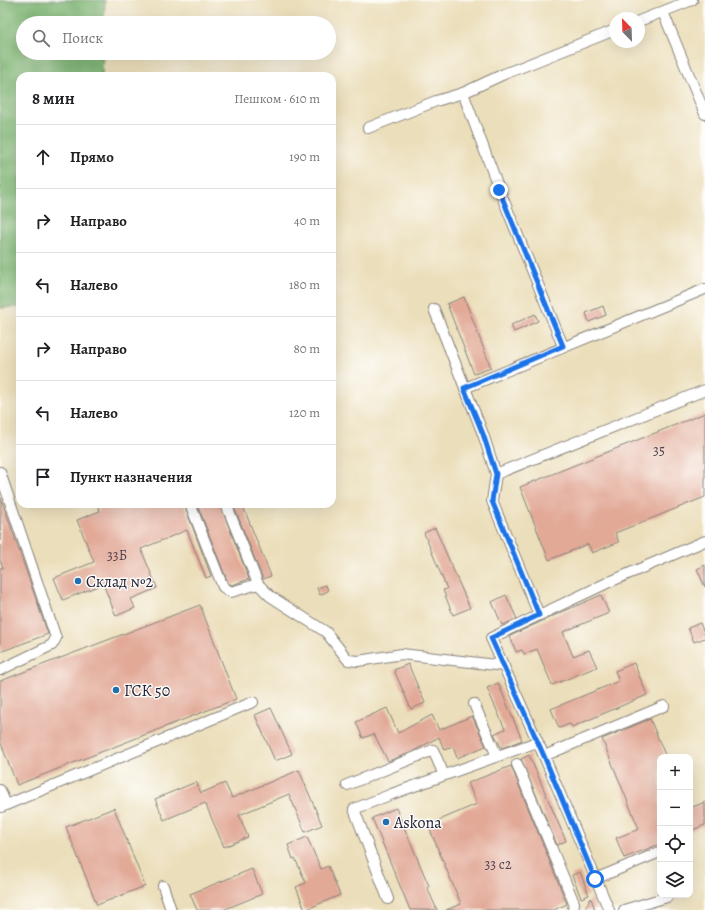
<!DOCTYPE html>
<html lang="ru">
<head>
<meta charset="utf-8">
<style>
  :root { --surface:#fff; --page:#f2f2f2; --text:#202124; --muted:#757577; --line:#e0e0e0 }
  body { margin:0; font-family:Alegreya,serif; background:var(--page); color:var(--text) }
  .controls { position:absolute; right:12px; bottom:12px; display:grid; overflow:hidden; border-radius:8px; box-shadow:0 4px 16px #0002 }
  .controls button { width:36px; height:36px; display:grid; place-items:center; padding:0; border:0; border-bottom:1px solid var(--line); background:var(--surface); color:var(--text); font:20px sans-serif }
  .compass { position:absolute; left:609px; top:12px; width:36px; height:36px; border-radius:50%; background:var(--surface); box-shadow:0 4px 16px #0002; rotate:337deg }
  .stop { position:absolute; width:12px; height:12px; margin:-9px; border:3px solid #1a73e8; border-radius:50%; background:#fff }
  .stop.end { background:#1a73e8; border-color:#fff; box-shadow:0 1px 4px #0008 }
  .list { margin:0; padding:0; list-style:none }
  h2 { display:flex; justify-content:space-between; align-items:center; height:52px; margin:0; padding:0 16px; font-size:17px }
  h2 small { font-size:13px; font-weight:400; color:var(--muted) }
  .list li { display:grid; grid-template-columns:26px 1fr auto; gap:12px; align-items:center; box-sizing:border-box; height:64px; padding:0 16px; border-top:1px solid var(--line) }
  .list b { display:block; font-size:15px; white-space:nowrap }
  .list em { font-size:13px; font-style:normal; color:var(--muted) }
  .icon { flex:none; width:22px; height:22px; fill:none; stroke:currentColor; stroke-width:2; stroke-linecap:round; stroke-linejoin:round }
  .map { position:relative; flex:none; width:705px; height:910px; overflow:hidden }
  .search { position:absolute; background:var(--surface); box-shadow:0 4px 16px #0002; left:16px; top:16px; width:320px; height:44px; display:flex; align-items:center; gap:10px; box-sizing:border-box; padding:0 14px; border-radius:22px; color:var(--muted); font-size:15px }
  .panel { position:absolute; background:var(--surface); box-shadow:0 4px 16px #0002; left:16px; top:72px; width:320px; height:436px; border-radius:12px }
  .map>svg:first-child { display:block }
  .forest { fill:#7ab26f; stroke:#4e6a55 }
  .building { fill:#e2a997 }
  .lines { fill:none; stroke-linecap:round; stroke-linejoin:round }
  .minor-casing { stroke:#86807a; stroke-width:12 }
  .minor { stroke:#fff; stroke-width:10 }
  .route { stroke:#1a73e8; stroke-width:5 }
  .poi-dot { fill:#1f6fb2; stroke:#fdfcf7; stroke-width:1.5 }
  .labels { text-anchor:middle; stroke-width:3; stroke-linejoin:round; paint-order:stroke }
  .number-label { font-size:14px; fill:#524452 }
  .poi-label { font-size:16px; fill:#22223b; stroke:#fdfcf7; text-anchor:start }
</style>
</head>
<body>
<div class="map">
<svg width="705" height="910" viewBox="0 0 705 910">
  <rect width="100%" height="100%" fill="#fdfcf7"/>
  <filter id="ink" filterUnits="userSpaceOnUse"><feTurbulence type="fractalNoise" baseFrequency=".025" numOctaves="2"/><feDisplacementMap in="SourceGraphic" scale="8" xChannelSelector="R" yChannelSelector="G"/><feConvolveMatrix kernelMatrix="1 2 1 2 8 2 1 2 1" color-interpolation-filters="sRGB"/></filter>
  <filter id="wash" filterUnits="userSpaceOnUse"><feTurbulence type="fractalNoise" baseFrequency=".012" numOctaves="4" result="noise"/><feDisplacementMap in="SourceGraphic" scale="16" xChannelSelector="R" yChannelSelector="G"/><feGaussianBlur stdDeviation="0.9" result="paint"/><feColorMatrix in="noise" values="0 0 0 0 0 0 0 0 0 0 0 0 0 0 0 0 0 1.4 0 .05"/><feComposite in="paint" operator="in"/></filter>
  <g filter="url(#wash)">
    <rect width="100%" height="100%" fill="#ebdeba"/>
    <path class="forest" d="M0 0H105L104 23H23V53H103L102 76H20V307L0 308Z"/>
    <g id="blocks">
      <g class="building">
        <path d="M464 297 491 368 474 374 447 304Z"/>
        <path d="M603 306 606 315 589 322 586 313Z"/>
        <path d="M535 314 538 321 514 332 511 325Z"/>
        <path d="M705 413V497L615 533 619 542 592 553 588 544 549 560 520 487Z"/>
        <path d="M1 498 48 634 0 652V568H3L0 560Z"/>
        <path d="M97 504H184L211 576 206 578 187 530 141 549 157 588 131 599 135 608 116 616 103 584 63 600 54 578 94 562 77 520 100 511Z"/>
        <path d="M197 504H220L249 579 232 585 228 583Z"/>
        <path d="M233 504H242L271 576 263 579Z"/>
        <path d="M435 528 470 608 453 615 443 590 447 589 424 533Z"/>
        <path d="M705 565V587L697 569Z"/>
        <path d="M326 585 328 591 320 595 317 588Z"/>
        <path d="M506 595 517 619 502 625 492 602Z"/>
        <path d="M601 595 609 613 563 632 573 656 589 650 597 667 552 685 537 649 524 654 522 650 516 652 510 636 553 616Z"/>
        <path d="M200 605 236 699 17 785 0 741V681Z"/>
        <path d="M700 623 705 635V638L694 642 688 628Z"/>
        <path d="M634 663 647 695 572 727 570 724 559 728 551 709 619 681 615 671Z"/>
        <path d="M408 664 425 703 411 709 394 670Z"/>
        <path d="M498 683 522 740 502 748 494 734 505 729 487 688Z"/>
        <path d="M271 708 292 754 275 761 255 715Z"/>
        <path d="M387 708 398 733 432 715 439 730 472 716 486 746 457 758 453 747 444 750 439 737 410 753 388 761 374 734 363 738 356 722Z"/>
        <path d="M650 719 666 757H660V844L624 858 616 838 639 829 602 739Z"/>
        <path d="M529 755 566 841 557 845 521 759Z"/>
        <path d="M511 766 567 904 554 910H446L461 904 428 825 477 804 468 783Z"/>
        <path d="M299 770 322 825 305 832 289 794 239 815 248 837 224 847 205 803 164 820 155 799 196 782 201 793 225 783 232 798Z"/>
        <path d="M705 802V825L690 831V808Z"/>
        <path d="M114 808 145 886 97 905 66 827Z"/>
        <path d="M396 808 429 886 427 887 437 910H410L372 818Z"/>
        <path d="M307 837 321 869 328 866 340 895 305 910 296 887 306 883 295 858 293 859 288 845Z"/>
        <path d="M252 869 262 894 223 910H197L190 894Z"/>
        <path d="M580 872 589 895 581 898 572 875Z"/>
        <path d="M591 898 595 910H584Z"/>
      </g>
    </g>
  </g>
  <g filter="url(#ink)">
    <use href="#blocks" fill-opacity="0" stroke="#86807a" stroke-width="1"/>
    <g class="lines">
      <defs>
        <g id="minor">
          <path d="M663 12 705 114"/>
          <path d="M639 21 692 0"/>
          <path d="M463 93 499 189 563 346"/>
          <path d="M368 128 436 101 463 93 504 74 615 30"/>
          <path d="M434 309 483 434 496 474 492 501 539 615"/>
          <path d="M465 388 705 289"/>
          <path d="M0 472 56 638 52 645 0 670"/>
          <path d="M496 474 705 390"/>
          <path d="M190 504 223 587 231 592 258 584"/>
          <path d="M226 504 258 584 270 596 326 632 348 660 358 661 402 654 504 666"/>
          <path d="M474 704 497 756"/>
          <path d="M544 756 664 706"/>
          <path d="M517 764 574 903 573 910"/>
          <path d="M347 785 433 750 444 775"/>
          <path d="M0 790 6 805 1 807"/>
          <path d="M6 805 253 702"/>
          <path d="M595 879 660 852"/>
          <path d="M163 886 171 910"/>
          <path d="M388 899 354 809 392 794 537 742"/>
          <path d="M609 910 544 756 491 638 607 583 705 541"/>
          <path d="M624 910 667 897 668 895"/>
        </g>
      </defs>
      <use href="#minor" class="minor-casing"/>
      <use href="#minor" class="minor"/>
    </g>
  </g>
  <g class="lines" filter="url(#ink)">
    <path class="route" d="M499 190 563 346 464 388 483 434 496 474 492 501 539 615 491 638 544 756 595 879"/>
  </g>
  <g class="poi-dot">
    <circle cx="78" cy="581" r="4"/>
    <circle cx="116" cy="690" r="4"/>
    <circle cx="386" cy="822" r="4"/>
  </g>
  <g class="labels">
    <g class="number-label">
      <text x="659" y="455">35</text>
      <text x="117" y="560">33Б</text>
      <text x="498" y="869">33 с2</text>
    </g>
    <g class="poi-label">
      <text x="86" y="587">Склад №2</text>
      <text x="124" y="696">ГСК 50</text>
      <text x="394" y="828">Askona</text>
    </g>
  </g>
</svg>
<div class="controls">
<button>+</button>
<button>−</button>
<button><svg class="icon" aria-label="locate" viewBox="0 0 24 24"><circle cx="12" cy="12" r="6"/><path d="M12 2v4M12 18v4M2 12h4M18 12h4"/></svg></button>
<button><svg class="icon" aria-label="layers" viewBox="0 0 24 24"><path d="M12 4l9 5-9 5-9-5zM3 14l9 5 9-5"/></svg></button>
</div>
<svg class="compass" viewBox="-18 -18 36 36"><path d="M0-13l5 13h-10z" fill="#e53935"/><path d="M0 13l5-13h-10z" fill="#757577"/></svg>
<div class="stop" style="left:595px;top:879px"></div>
<div class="stop end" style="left:499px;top:190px"></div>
<div class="search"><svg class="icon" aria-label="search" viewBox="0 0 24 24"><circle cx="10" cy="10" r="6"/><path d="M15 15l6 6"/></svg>Поиск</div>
<section class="panel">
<h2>8 мин<small>Пешком · 610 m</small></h2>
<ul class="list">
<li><svg class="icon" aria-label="ahead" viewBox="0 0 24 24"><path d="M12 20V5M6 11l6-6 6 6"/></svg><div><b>Прямо</b></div><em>190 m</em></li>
<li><svg class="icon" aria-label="right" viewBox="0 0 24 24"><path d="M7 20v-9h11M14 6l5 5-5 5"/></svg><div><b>Направо</b></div><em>40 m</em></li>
<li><svg class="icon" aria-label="left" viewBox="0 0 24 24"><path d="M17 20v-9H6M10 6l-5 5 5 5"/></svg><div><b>Налево</b></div><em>180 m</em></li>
<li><svg class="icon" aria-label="right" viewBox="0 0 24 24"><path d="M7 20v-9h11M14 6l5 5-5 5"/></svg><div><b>Направо</b></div><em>80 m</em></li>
<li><svg class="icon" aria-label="left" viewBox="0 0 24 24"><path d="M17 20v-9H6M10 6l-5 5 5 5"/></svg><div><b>Налево</b></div><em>120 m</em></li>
<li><svg class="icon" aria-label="arrive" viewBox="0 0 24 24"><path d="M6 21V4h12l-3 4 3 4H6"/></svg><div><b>Пункт назначения</b></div></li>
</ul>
</section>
</div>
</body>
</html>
